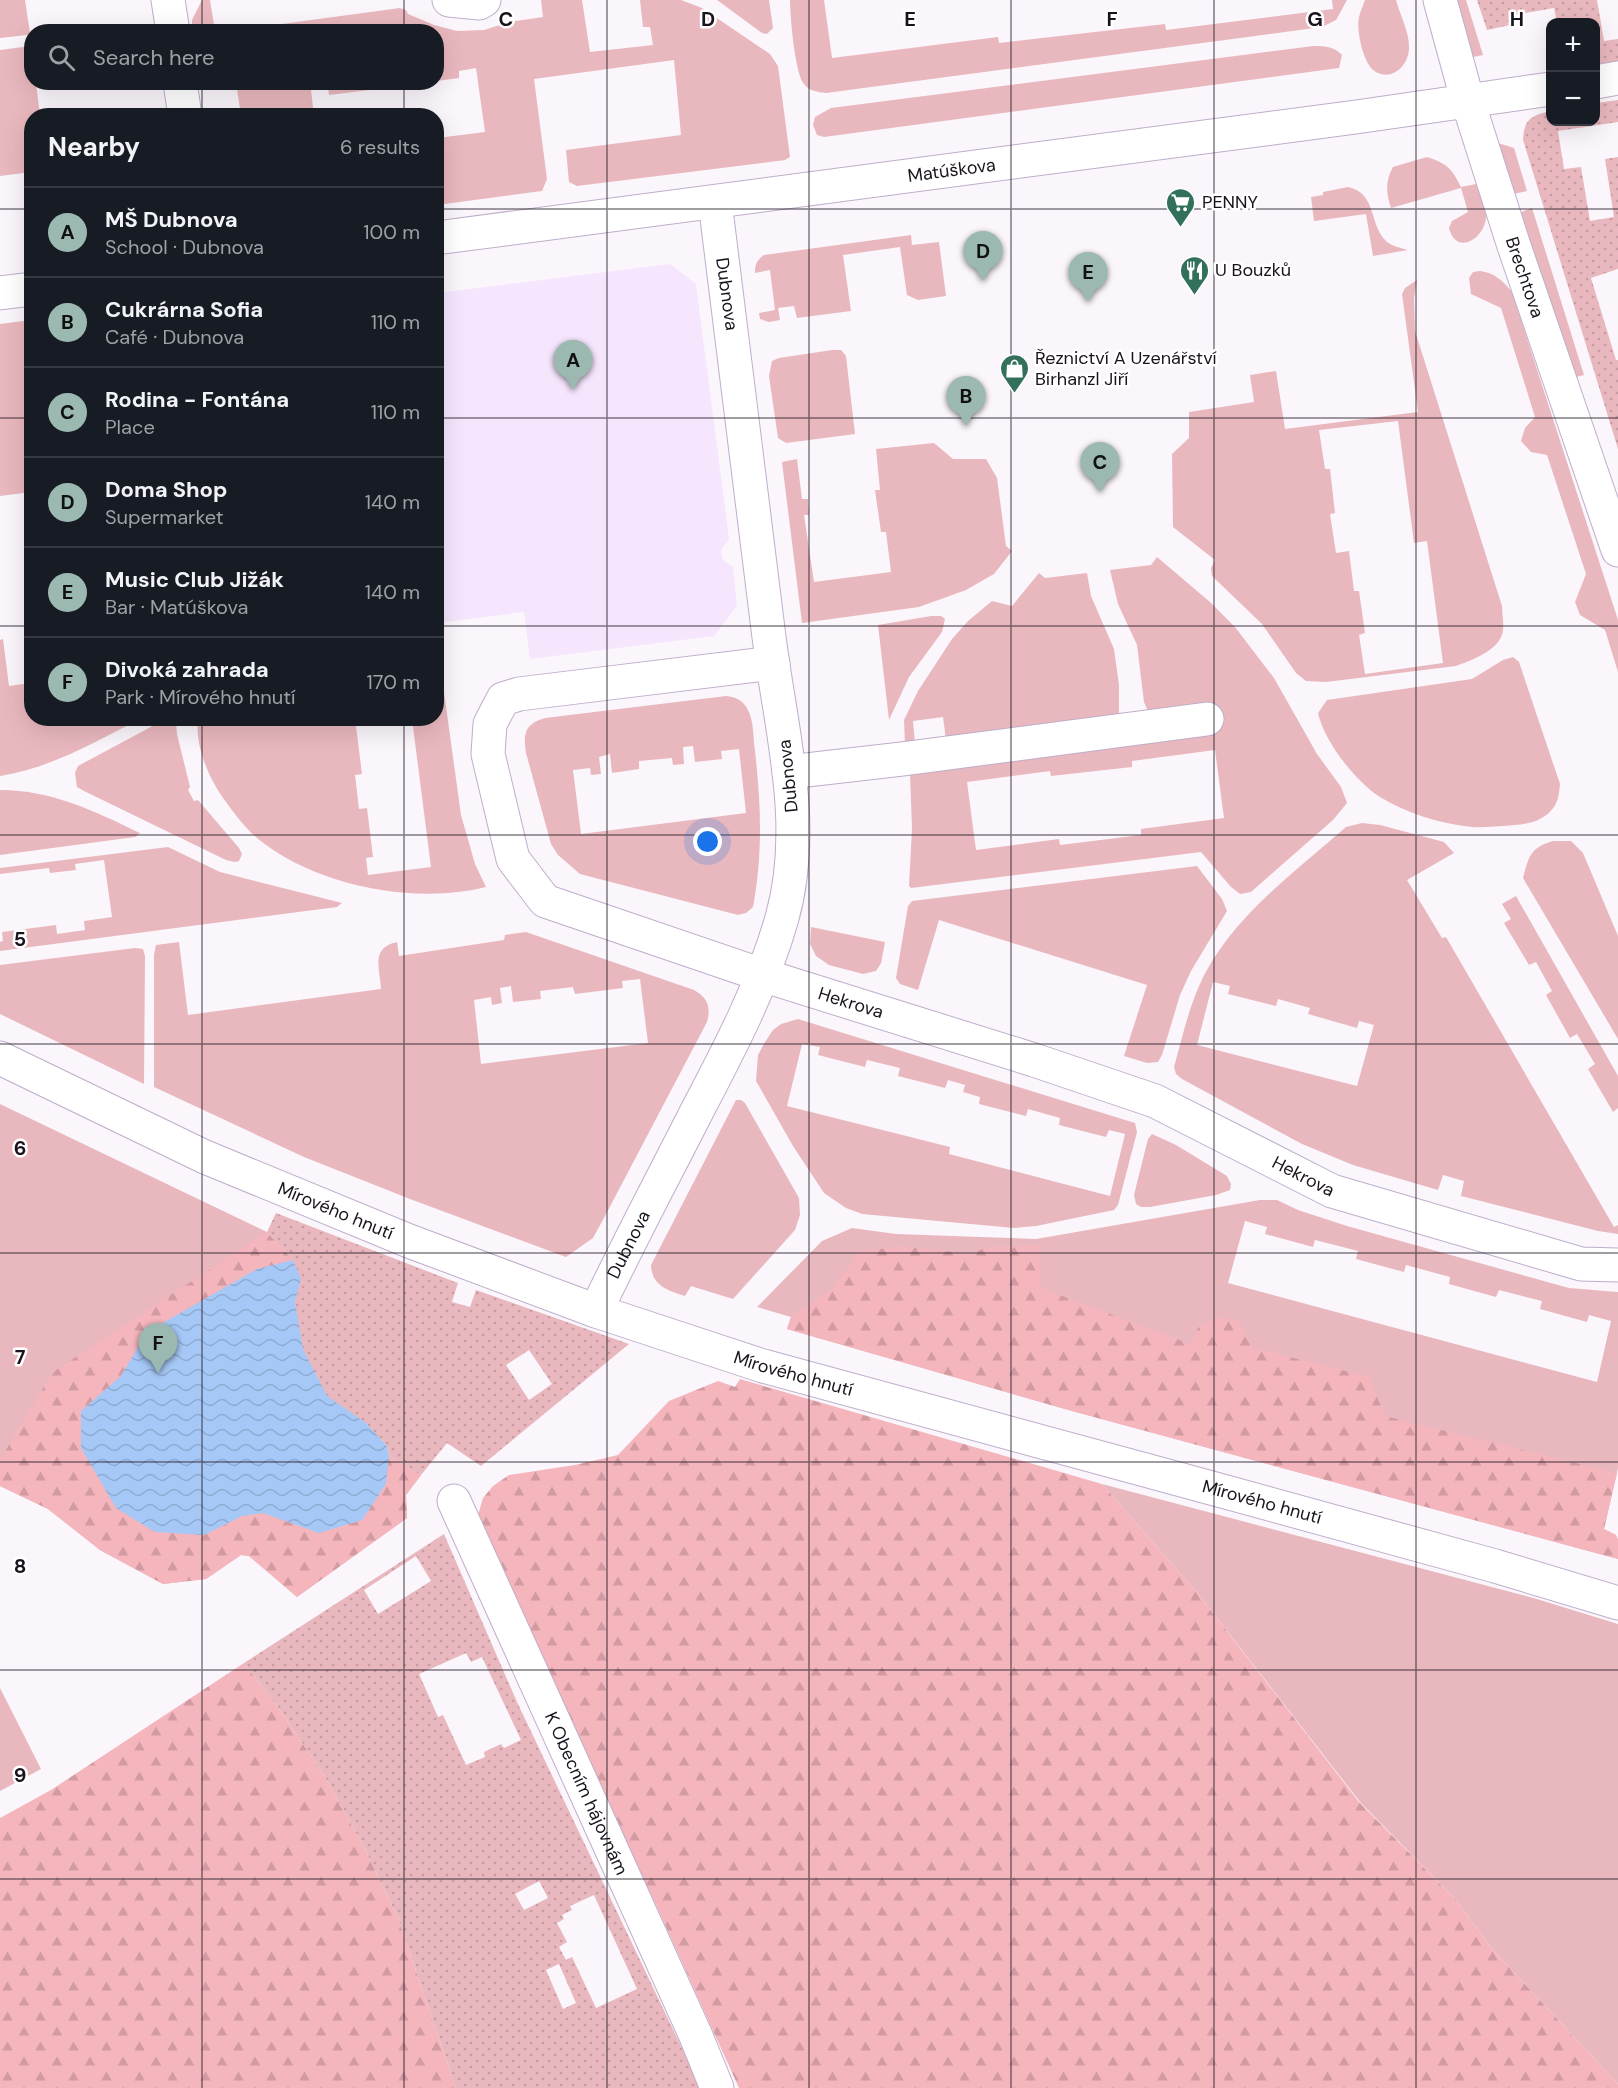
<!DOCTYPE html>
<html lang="en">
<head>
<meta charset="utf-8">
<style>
  :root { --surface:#171b24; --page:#20242c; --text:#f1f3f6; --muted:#9ea1a6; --line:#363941; --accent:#9bb8b1 }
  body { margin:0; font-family:"DM Sans",sans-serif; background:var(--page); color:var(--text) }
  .controls { position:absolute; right:18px; top:18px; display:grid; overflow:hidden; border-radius:12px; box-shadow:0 6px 24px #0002 }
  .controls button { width:54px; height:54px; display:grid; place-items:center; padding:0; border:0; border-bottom:2px solid var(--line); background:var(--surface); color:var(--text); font:30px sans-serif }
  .you { position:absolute; left:708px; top:842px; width:21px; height:21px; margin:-15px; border:4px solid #fff; border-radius:50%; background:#1a73e8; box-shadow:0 0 0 9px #1a73e833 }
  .badge { display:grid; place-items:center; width:39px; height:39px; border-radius:50%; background:var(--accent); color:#111; font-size:20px; font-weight:700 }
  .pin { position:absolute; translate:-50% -50px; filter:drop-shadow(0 2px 3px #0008) }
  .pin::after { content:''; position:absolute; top:32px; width:21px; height:18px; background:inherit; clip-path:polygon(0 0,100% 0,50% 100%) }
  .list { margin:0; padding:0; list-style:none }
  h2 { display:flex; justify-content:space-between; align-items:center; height:78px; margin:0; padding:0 24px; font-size:26px }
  h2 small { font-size:20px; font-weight:400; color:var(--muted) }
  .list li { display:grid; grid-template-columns:39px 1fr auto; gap:18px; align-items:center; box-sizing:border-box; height:90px; padding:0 24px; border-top:2px solid var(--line) }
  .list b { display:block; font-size:22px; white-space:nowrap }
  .list p { margin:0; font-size:20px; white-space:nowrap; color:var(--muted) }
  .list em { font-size:20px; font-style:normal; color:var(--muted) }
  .icon { flex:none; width:33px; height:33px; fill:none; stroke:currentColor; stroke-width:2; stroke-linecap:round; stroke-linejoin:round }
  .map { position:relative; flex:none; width:1618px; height:2088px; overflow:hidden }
  .search { position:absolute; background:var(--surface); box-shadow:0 6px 24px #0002; left:24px; top:24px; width:420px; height:66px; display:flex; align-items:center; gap:15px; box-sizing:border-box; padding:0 21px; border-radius:24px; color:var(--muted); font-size:22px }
  .panel { position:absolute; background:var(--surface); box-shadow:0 6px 24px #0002; left:24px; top:108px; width:420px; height:618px; border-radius:24px }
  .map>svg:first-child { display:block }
  .built { fill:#f5e6fd }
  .green { fill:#e9b8be; fill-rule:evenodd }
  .forest { fill:url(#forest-firs) }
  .garden { fill:url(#garden-dots); fill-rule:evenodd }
  .water { fill:url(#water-waves) }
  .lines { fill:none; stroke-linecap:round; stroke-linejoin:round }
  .minor-casing { stroke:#bfadca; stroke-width:35 }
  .major-casing { stroke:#bfadca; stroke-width:35 }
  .minor { stroke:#fff; stroke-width:33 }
  .major { stroke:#fff; stroke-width:33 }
  .grid { fill:none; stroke:#1a131e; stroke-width:1.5; stroke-opacity:0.55 }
  .labels { text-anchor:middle; stroke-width:5; stroke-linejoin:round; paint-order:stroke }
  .street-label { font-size:18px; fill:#1a131e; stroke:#fff }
  .poi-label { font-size:18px; fill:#1a131e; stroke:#fff; text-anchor:start }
  .grid-label { font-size:20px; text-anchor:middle; font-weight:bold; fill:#1a131e; stroke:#fff; stroke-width:5; stroke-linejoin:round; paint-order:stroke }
</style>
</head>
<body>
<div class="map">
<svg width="1618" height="2088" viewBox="0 0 1618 2088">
  <defs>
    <pattern id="forest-firs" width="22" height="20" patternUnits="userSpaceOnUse" patternTransform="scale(1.5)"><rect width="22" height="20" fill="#f4b5bc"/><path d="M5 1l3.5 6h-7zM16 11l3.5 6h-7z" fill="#d19ba1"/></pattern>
    <pattern id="garden-dots" width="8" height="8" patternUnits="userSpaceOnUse" patternTransform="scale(1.5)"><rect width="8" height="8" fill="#e9b8be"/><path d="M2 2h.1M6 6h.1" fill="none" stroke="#c79da3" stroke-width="1.8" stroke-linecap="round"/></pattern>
    <pattern id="water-waves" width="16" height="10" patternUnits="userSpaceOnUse" patternTransform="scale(1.5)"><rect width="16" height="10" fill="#a6c8f6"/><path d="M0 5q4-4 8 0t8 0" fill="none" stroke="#8eabd2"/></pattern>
  </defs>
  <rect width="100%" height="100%" fill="#faf6fc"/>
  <path class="built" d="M670 264 696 284 729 539 721 550 723 560 733 567 737 606 714 636 530 659 524 612 437 623V293Z"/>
  <g class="green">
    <path d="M0 0H25L30 33 27 35 0 38Z"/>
    <path d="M202 0H210L215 31H192V20Z"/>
    <path d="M541 0H582L590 52 653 45 650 27H643L640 0H681L702 8 770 54 778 66 790 157 785 160 577 186 569 182 566 150 681 135 674 60 534 79 547 179 542 191 437 205V138L485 132 476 68 459 71V78L437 81 436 32 236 31 237 30 400 8 406 10 408 14 434 25 457 31 484 30 509 22 543 17Z"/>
    <path d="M717 0H769L773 28 767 34 762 33Z"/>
    <path d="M790 0H824L832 58 998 37 999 43 1165 24 1166 30 1333 9 1332 0H1347L1336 20 1322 27 826 93C818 92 809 91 804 84 795 74 790 16 790 0Z"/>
    <path d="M1365 0H1396C1400 15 1410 33 1409 49 1408 67 1390 83 1373 70 1363 61 1356 30 1359 17 1360 12 1363 6 1365 0Z"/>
    <path d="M1455 0H1466L1483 55 1473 57Z"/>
    <path d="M31 46 32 82 36 83 40 115 32 116 31 172 0 176V50Z"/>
    <path d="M1313 46C1325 46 1333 46 1342 55L1339 68 824 137 817 135 813 125 815 117 831 108Z"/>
    <path d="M377 83V89L329 95 328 87 311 90 314 116 241 115 236 83Z"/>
    <path d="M1498 143 1514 148 1527 191 1513 194Z"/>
    <path d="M1427 157C1448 164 1452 169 1461 187L1476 184C1479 193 1485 206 1486 216 1486 238 1456 257 1449 228L1452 221 1468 212 1461 188 1391 208C1386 193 1385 182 1393 167Z"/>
    <path d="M1348 187C1377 193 1369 225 1386 241 1391 246 1401 248 1408 250L1373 256 1366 214 1314 221 1311 197 1323 195V192Z"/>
    <path d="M1532 208 1584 375 1573 378 1519 213Z"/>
    <path d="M911 235 912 245 939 242 946 296 918 300 907 295 900 247 843 255 851 311 797 318 794 306 778 308 780 320 769 322 760 319 759 313 775 310 770 270 755 273C755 264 757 260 764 255Z"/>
    <path d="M1480 271C1495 273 1503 281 1512 292L1618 620V672L1605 630 1580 615 1575 602 1586 574 1547 455 1531 452 1521 441 1525 428 1535 417 1501 308 1471 294 1469 278 1473 272Z"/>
    <path d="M1417 280 1414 298 1415 331 1502 606C1502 614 1504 623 1503 630 1501 650 1472 660 1456 666L1326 682 1306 681 1296 673 1262 624 1212 576 1211 568 1215 560 1173 527 1172 454 1189 438V412L1254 402 1250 375 1276 371 1285 429 1418 412 1402 294 1405 288ZM1398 421 1414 543 1427 541 1443 663 1365 674 1359 635 1365 633 1359 591H1354L1349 551 1336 553 1330 514 1335 513 1330 469H1325L1319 430Z"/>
    <path d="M31 320V492L0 496V324Z"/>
    <path d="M832 350H841L846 356 855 434 786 443 778 438 769 376 772 361 779 358Z"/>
    <path d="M934 443 953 459H986L997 478 1006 546 1012 551 994 574 966 590 919 607 802 623 782 462 797 459 802 499H808L809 515H804L814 582 891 572 886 532H881L875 490H880L876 449Z"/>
    <path d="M1157 557 1210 602 1235 627 1274 678 1317 754 1341 787 1347 803 1333 820 1251 892 1240 894 1231 887 1201 852 911 888 909 886 912 829 910 773 1148 711 1144 702 1137 645 1118 604 1110 570 1151 565ZM1215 750 1224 818 1141 829V835L1060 845 1059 839 976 850 967 782 1050 771 1051 776 1132 767V761Z"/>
    <path d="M1039 573 1045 578 1087 573 1091 596 1114 649 1119 685V715L946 740 943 717 913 721 915 744 905 745 904 720 918 691 952 639 968 621 992 601 1012 606Z"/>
    <path d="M931 616H941L945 619 942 632 909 677 889 720 878 625Z"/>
    <path d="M3 639 9 686 31 683 32 718 140 719C95 742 51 768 0 776V640Z"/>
    <path d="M1513 657 1519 662 1560 784C1559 792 1559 800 1554 807 1543 823 1523 825 1504 826 1494 826 1482 828 1472 827 1441 824 1406 813 1380 797 1355 781 1324 741 1318 713L1327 700 1472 679 1503 660Z"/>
    <path d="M437 686 444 692 461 815 475 864 486 887C414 905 315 886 257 838 242 825 230 808 219 792 206 771 195 743 198 719H347L349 726H356L362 774 355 775 359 809 367 808 373 857 366 858 368 875 431 867 412 719 436 718Z"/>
    <path d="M726 696C736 697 743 700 748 710 754 721 753 738 755 751 761 805 763 853 753 907L746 913 738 915 580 874 558 855 551 844 526 753C523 733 525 724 545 718ZM693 746 695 762 722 759 721 751 739 749 746 813 581 834 573 770 590 768 591 775 601 774 599 757 610 754 612 773 639 769V761L672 758 673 765 684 764 683 747Z"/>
    <path d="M170 719 176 723 177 734 190 787 188 790 194 801 198 800 239 848 242 854 239 861 235 862 226 860 84 791 77 787 75 773 78 766 160 722Z"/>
    <path d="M0 790C52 790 94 811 140 833L135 837 0 855Z"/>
    <path d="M1362 823 1380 825 1444 842 1454 853 1407 880 1442 938 1446 937 1614 1227 1618 1225V1234L1598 1231 1461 1196 1464 1181 1443 1175 1438 1190 1353 1165 1302 1144 1182 1079 1176 1074 1174 1067C1182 1039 1188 1010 1200 984 1230 918 1293 874 1346 827ZM1213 982 1230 986 1228 994 1276 1006 1278 999 1310 1008 1308 1014 1357 1028 1359 1021 1374 1025 1357 1086 1197 1045Z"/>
    <path d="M1553 841H1571L1583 853 1618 936V1039L1523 878C1529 856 1530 848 1553 841Z"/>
    <path d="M168 847 220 872 342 903 337 907 0 951V942L3 941 2 932 56 925 57 934 85 930 84 921 112 917 104 860 75 864 76 870 50 873 49 868 0 874V868Z"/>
    <path d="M1197 866 1222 899 1227 911 1191 971 1180 995 1162 1055 1158 1062 1147 1063 1124 1056 1147 985 939 920 918 990 900 984 896 978 908 906 912 901Z"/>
    <path d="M1516 896 1618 1076V1108L1613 1112 1588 1069 1595 1064 1577 1034 1570 1038 1546 995 1552 991 1536 962 1529 965 1504 923 1511 919 1502 904Z"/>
    <path d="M811 927 885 942 881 963 876 971 863 974 829 965 816 956 810 944Z"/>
    <path d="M526 932 694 990C708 998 711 1007 707 1022L605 1216 593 1238 566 1257 410 1199 304 1157 154 1087V955L156 945 179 942 188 1015 381 989C380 969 370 948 397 942L399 956 504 940 505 935ZM640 979 648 1043 481 1064 474 1000 491 997 492 1005 502 1003 500 988 511 986 513 1002 541 999 540 991 573 987 575 994 623 988 622 981Z"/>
    <path d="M135 948 143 949 145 956 144 1084 0 1014V965Z"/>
    <path d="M798 1019 1135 1123 1137 1132 1118 1205 1114 1210 1036 1226 1014 1228 862 1214 846 1208 824 1193 793 1146 756 1081 758 1055 765 1042 773 1030 781 1024ZM802 1044 820 1047 818 1055 865 1067 867 1060 900 1068 898 1076 945 1088 948 1080 965 1085 963 1092 980 1097 979 1104 1026 1116 1028 1109 1060 1118 1059 1125 1106 1137 1109 1130 1125 1134 1110 1196 949 1154 950 1147 787 1106Z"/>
    <path d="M736 1100H741L745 1103 799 1198 800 1215 795 1230 733 1299 691 1286 685 1296C667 1290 652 1286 651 1265Z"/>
    <path d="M0 1104 267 1232 293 1260 389 1456 421 1475 406 1495 407 1518 297 1597 249 1556 241 1555 206 1579 163 1584 100 1550 48 1509 0 1486Z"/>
    <path d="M1152 1134 1176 1145 1227 1176 1231 1184 1230 1190 1216 1195 1150 1207H1141L1136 1204 1134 1195 1148 1139Z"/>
    <path d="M1260 1200H1277L1298 1210 1347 1226 1569 1288 1618 1292V1468L1604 1529 1616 1535 1618 1540V1559L1072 1411 787 1329 791 1317 757 1307 822 1241 852 1228 896 1234 1036 1239ZM1245 1221 1267 1227 1265 1234 1313 1247 1315 1240 1358 1251 1356 1259 1404 1272 1406 1265 1450 1277 1449 1284 1496 1297 1499 1290 1542 1301 1540 1309 1587 1322 1589 1315 1611 1321 1597 1382 1228 1283Z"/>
    <path d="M1102 1484 1537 1599 1618 1624V2084L1492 1949 1455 1899 1360 1802 1199 1595Z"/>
    <path d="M0 1688 41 1769 0 1791Z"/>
  </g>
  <g class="forest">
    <path d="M267 1232 293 1260 257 1269 147 1332 121 1376 81 1411 104 1486 116 1508 204 1535 242 1516 263 1513 319 1533 362 1520 386 1484 389 1456 421 1475 406 1495 407 1518 297 1597 249 1556 241 1555 206 1579 163 1584 100 1550 48 1509 0 1486V1460L46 1383 56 1370Z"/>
    <path d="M1041 1245V1288L1190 1344 1199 1326 1215 1317 1236 1320 1254 1348 1369 1377 1385 1416 1617 1473 1604 1529 1616 1535 1618 1540V1559L1072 1411 787 1329 791 1317 832 1289 858 1253 898 1246 972 1254 986 1247Z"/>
    <path d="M740 1379 1102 1484 1199 1595 1359 1802 1455 1899 1492 1949 1618 2084V2088H739L657 1907 538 1656 478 1515 483 1498 493 1486 509 1475 575 1465 618 1455 669 1401 718 1381 735 1387Z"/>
    <path d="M244 1663 278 1707 324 1775 363 1845 398 1918 456 2088H0V1818L51 1790Z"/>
  </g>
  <g class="garden">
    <path d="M1477 0H1597L1604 41 1618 39V61L1596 64V22H1557L1554 8 1514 15 1515 24 1487 30Z"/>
    <path d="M1618 100V122L1558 131 1564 169 1581 167 1590 221 1614 217 1605 159 1618 157V269L1591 278 1616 360H1618V449L1523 140C1524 119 1531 116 1550 111V122H1596V103Z"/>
    <path d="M276 1213 458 1283 452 1302 470 1307 476 1290 629 1344 481 1466 447 1443 421 1475 389 1456 387 1446 366 1423 327 1396 303 1349 295 1301 301 1279 293 1260 267 1232ZM529 1350 552 1384 529 1400 506 1365Z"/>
    <path d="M444 1534 517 1702 701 2088H456L398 1918 363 1845 324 1775 278 1707 244 1663ZM416 1556 431 1581 378 1614 364 1590ZM466 1653 471 1662 482 1657 521 1740 504 1748 501 1744 484 1752 485 1757 466 1765 443 1715 438 1717 419 1674ZM539 1881 548 1898 524 1910 515 1894ZM594 1895 637 1989 596 2008 572 1957 566 1960 559 1947 567 1942 557 1923 564 1919 562 1915 572 1910 570 1906ZM559 1964 576 2003 563 2009 546 1970Z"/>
  </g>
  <path class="water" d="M293 1260 301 1279 295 1301 303 1349 327 1396 366 1423 387 1446 389 1456 386 1484 362 1520 319 1533 263 1513 242 1516 204 1535 155 1532 116 1508 81 1448V1411L121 1376 147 1332 257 1269Z"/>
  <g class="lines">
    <defs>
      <g id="minor">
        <path d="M168 0 173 32"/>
        <path d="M449 0 479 3 484 0"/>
        <path id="s1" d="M1440 0 1468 102 1513 243 1618 550"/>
        <path d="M180 82 185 116"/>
        <path d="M1596 82 1618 78"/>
        <path id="s2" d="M436 238 1356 117 1550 89"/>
        <path d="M0 293 32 289"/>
        <path id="s3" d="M773 663 519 694 503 699 490 724 488 754 513 859 545 901 762 975 1034 1060 1155 1101 1332 1191 1581 1264 1618 1265"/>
        <path d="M789 772 902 759 1207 719"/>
        <path id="s4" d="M596 1311C628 1243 664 1176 698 1109 730 1048 763 985 782 918 809 822 779 724 768 629 751 487 734 345 715 202"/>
        <path id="s5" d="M454 1501 696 2036 717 2088"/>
      </g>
      <g id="major">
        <path id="s6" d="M0 1058 205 1157 409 1241 596 1311 763 1366 1204 1486 1495 1566 1618 1603"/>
      </g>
    </defs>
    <use href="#minor" class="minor-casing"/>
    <use href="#major" class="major-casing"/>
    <use href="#minor" class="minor"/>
    <use href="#major" class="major"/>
  </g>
  <path class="grid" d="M202 0V32M404 0V32M607 0V2088M809 0V2088M1011 0V2088M1214 0V2088M1416 0V2088M202 82V116M404 82V116M0 209H32M436 209H1618M0 418H32M436 418H1618M0 626H32M436 626H1618M202 718V2088M404 718V2088M0 835H1618M0 1044H1618M0 1253H1618M0 1462H1618M0 1670H1618M0 1879H1618"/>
  <defs>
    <symbol id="supermarket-pin" viewBox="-11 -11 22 30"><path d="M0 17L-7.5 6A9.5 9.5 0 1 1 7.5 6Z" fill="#32705c" stroke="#fff"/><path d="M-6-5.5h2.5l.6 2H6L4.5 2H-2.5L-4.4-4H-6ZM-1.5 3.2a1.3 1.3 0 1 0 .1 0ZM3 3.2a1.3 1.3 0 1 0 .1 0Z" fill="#fff"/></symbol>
    <symbol id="restaurant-pin" viewBox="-11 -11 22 30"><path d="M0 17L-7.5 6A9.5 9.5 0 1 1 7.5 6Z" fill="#32705c" stroke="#fff"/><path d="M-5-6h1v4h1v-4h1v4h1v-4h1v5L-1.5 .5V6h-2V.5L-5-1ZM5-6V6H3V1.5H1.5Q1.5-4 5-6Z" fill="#fff"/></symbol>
    <symbol id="shop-pin" viewBox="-11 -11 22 30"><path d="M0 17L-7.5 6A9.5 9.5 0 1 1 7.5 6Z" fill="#32705c" stroke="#fff"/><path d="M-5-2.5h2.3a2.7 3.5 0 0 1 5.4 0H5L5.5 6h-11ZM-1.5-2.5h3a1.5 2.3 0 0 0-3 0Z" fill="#fff"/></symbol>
  </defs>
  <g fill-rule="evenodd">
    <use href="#supermarket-pin" x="1164" y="186" width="33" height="45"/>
    <use href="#restaurant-pin" x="1178" y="254" width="33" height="45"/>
    <use href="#shop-pin" x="998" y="352" width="33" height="45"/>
  </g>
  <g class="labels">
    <g class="street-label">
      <text dy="6" stroke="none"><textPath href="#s2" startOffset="520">Matúškova</textPath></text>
      <text dy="6" stroke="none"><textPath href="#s1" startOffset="290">Brechtova</textPath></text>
      <text transform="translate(727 294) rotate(82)" y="6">Dubnova</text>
      <text transform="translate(788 776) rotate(-96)" y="6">Dubnova</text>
      <text dy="6" stroke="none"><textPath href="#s3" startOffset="814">Hekrova</textPath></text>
      <text dy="6" stroke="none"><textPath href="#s3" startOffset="1300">Hekrova</textPath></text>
      <text dy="6" stroke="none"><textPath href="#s6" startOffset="369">Mírového hnutí</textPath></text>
      <text dy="6" stroke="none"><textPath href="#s4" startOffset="74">Dubnova</textPath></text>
      <text dy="6" stroke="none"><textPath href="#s6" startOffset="855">Mírového hnutí</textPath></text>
      <text dy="6" stroke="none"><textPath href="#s6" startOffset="1341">Mírového hnutí</textPath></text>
      <text dy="6" stroke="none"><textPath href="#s5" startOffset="321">K Obecním hájovnám</textPath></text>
    </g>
    <g class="poi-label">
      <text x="1202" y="208">PENNY</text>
      <text x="1215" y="276">U Bouzků</text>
      <text x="1035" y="364">Řeznictví A Uzenářství<tspan x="1035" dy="21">Birhanzl Jiří</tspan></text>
    </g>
  </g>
  <g class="grid-label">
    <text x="506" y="26">C</text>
    <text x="708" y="26">D</text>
    <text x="910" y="26">E</text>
    <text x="1112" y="26">F</text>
    <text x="1315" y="26">G</text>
    <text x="1517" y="26">H</text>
    <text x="20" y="946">5</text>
    <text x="20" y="1155">6</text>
    <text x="20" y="1364">7</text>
    <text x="20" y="1573">8</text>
    <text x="20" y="1782">9</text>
  </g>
</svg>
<div class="controls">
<button>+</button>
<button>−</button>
</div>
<div class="you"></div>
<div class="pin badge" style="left:573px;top:390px">A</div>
<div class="pin badge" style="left:966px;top:426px">B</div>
<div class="pin badge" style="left:1100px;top:492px">C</div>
<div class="pin badge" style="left:983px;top:281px">D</div>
<div class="pin badge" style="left:1088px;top:302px">E</div>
<div class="pin badge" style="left:158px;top:1373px">F</div>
<div class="search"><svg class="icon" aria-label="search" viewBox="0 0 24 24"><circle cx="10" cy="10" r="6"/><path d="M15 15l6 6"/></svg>Search here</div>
<section class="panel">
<h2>Nearby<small>6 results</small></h2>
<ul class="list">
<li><span class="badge">A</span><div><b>MŠ Dubnova</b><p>School · Dubnova</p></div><em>100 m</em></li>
<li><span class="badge">B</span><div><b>Cukrárna Sofia</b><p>Café · Dubnova</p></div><em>110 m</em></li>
<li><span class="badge">C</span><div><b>Rodina - Fontána</b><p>Place</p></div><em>110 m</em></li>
<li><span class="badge">D</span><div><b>Doma Shop</b><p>Supermarket</p></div><em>140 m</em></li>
<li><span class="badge">E</span><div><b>Music Club Jižák</b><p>Bar · Matúškova</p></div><em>140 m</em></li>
<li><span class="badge">F</span><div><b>Divoká zahrada</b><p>Park · Mírového hnutí</p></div><em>170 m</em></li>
</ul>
</section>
</div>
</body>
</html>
